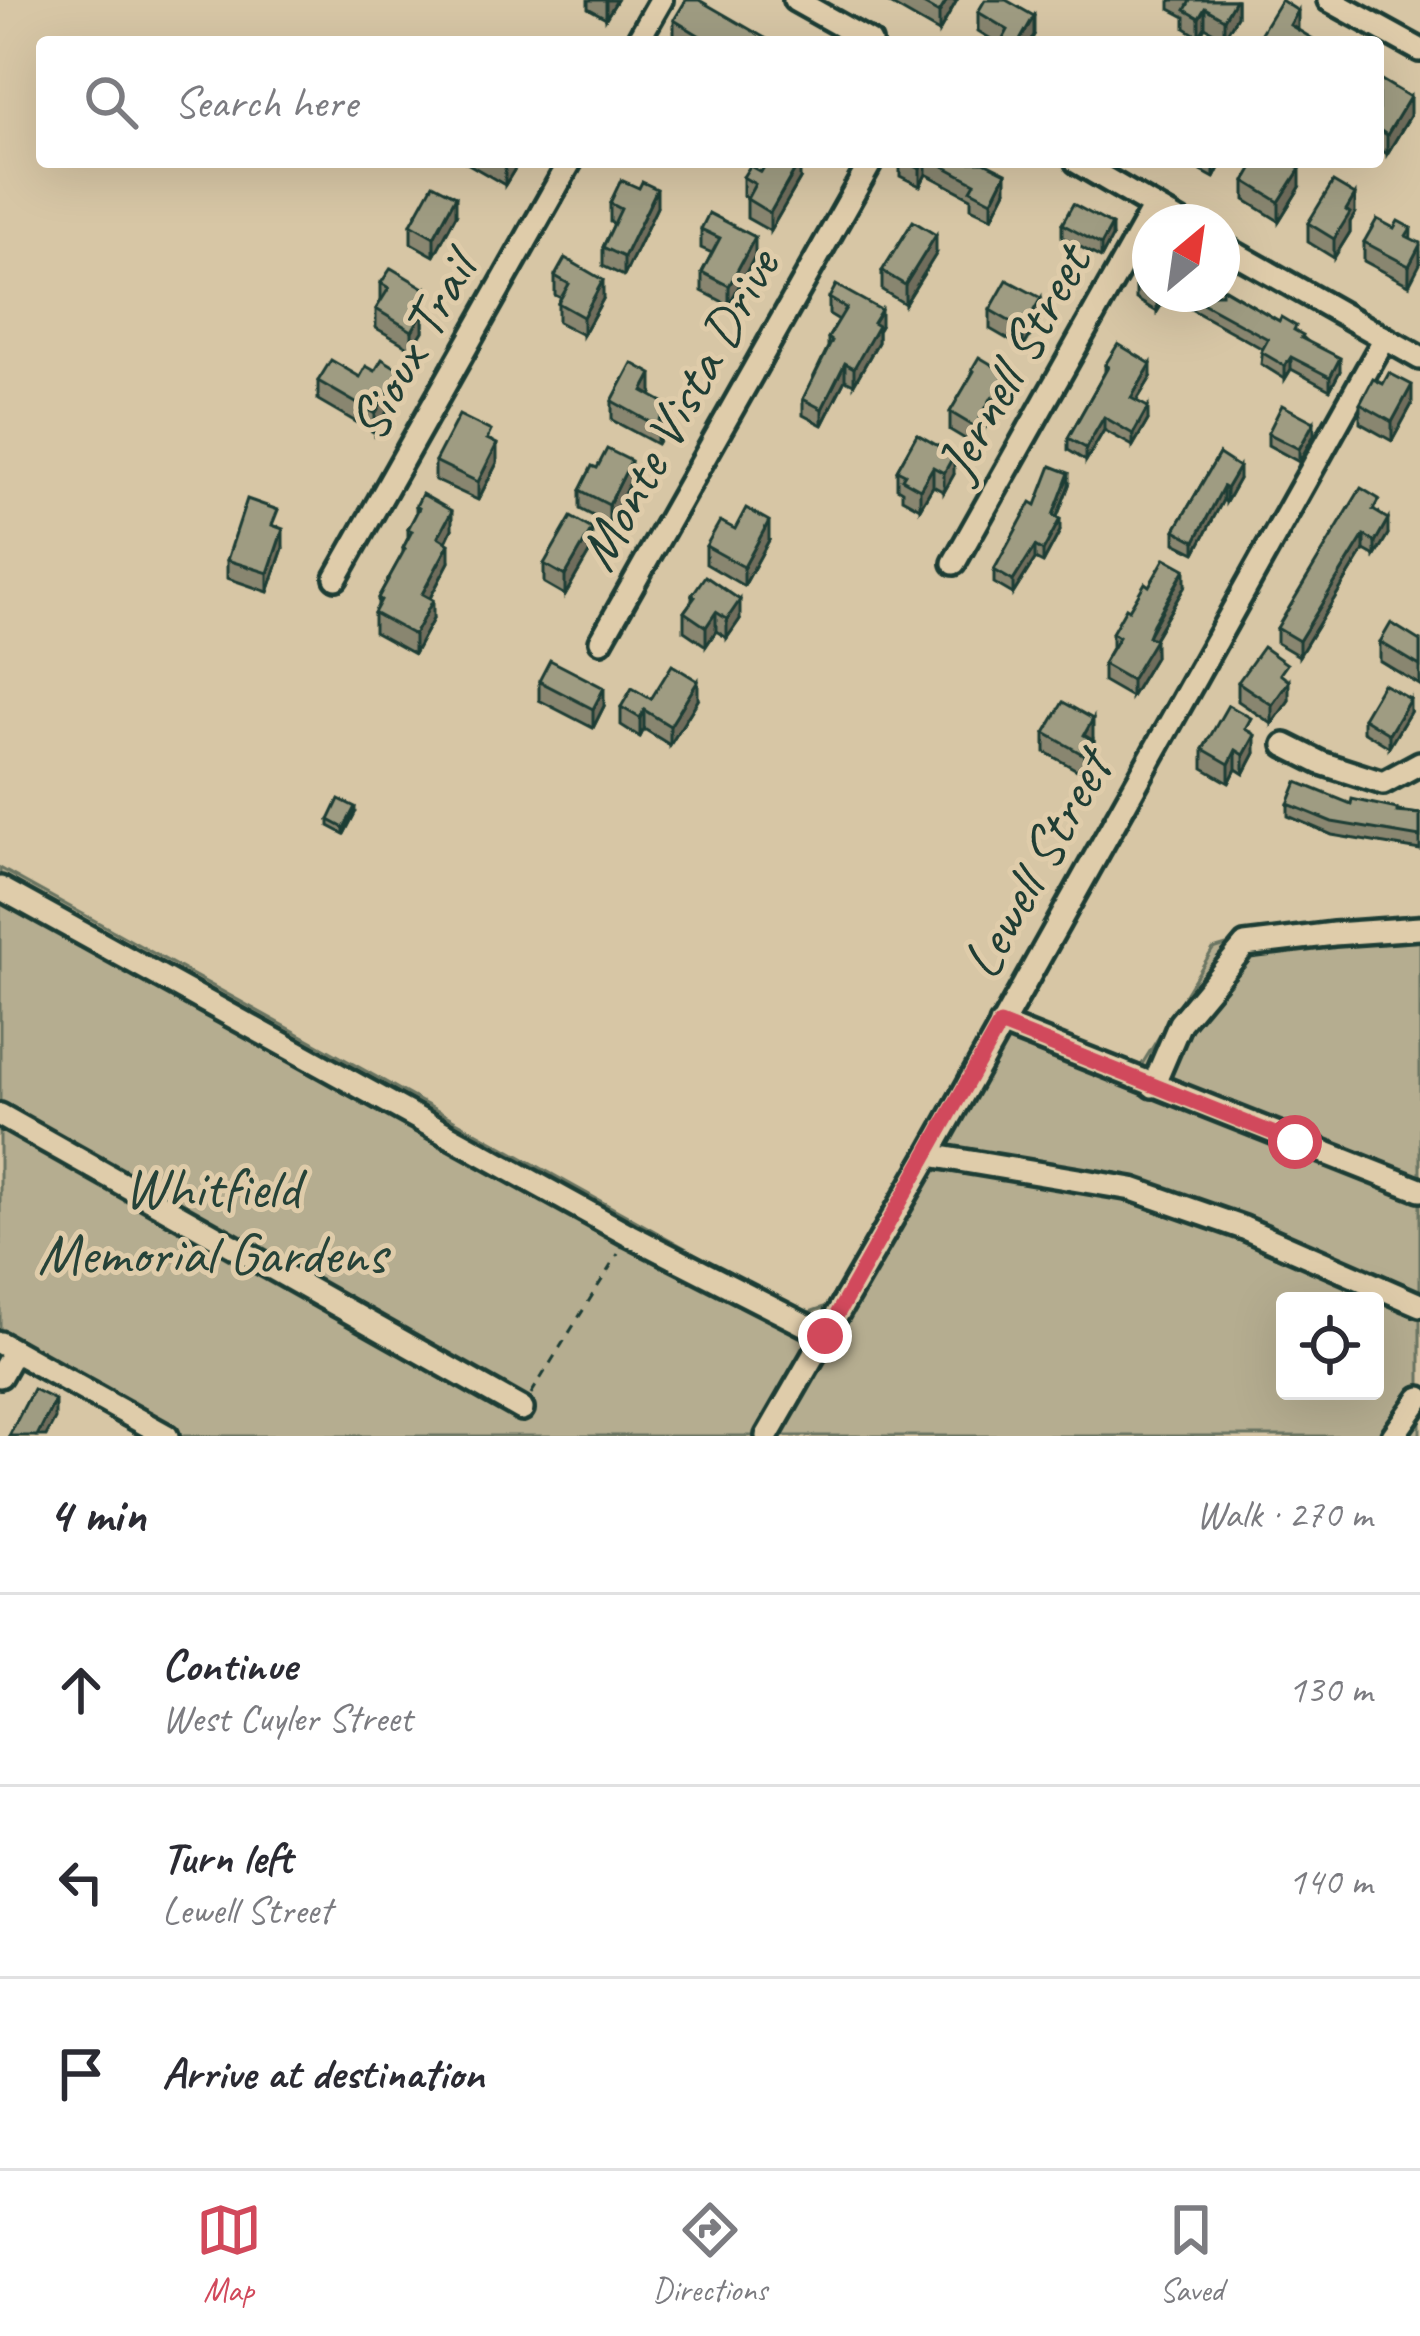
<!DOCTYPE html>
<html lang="en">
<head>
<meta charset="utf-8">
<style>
  :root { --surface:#fff; --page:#f2f2f3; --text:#2b2b33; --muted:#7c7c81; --line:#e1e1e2; --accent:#d1495b }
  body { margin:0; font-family:Caveat,sans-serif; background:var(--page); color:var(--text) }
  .controls { position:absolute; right:36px; bottom:36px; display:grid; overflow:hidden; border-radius:12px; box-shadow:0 12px 48px #0002 }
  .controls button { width:108px; height:108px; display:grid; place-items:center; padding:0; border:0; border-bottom:3px solid var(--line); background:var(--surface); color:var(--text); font:60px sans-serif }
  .compass { position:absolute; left:1132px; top:204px; width:108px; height:108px; border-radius:50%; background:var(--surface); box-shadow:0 12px 48px #0002; rotate:29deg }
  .stop { position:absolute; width:36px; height:36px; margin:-27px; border:9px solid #d1495b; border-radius:50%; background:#fff }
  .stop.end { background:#d1495b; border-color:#fff; box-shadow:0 3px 12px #0008 }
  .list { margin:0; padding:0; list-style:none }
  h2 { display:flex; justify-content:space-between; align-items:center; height:156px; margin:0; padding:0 48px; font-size:51px }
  h2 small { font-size:39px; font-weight:400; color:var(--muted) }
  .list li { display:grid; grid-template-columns:78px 1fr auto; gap:36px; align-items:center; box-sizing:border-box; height:192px; padding:0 48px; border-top:3px solid var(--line) }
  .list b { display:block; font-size:45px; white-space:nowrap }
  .list p { margin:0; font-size:39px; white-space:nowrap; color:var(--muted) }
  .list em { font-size:39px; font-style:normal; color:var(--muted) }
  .icon { flex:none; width:66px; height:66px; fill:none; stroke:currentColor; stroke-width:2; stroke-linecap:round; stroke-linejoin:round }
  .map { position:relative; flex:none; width:1420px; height:1436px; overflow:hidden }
  .search { position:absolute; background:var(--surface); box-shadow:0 12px 48px #0002; left:36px; right:36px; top:36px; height:132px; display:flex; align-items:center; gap:30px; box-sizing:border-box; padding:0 42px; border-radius:12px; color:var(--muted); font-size:45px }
  .sheet { height:732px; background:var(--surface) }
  nav { display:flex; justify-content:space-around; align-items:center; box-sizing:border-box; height:168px; border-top:3px solid var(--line); background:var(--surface); font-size:33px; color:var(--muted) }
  nav a { display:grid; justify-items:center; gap:6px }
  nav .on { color:var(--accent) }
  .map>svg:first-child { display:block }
  .green { fill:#b5ad90; stroke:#6a7562; stroke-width:3; fill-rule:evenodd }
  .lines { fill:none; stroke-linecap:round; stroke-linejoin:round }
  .minor-casing { stroke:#1f3d34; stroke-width:30 }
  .path { stroke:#1f3d34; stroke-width:3; stroke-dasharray:9 9; stroke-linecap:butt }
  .minor { stroke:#dfccaa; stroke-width:21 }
  .wall { fill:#898670; stroke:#1f3d34; stroke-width:3 }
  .shaded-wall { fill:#6f6d5b; stroke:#1f3d34; stroke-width:3 }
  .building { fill:#9f9c82; stroke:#1f3d34; stroke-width:3 }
  .route { stroke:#d1495b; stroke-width:15 }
  .labels { text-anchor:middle; stroke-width:10; stroke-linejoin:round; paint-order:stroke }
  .street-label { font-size:57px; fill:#1f3d34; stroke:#dfccaa }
  .park-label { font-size:57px; fill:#264339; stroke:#dfccaa }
</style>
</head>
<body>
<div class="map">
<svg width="1420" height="1436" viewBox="0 0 1420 1436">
  <rect width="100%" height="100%" fill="#d7c6a5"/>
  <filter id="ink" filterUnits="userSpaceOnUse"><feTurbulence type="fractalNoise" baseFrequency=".00833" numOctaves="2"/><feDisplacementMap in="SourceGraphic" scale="24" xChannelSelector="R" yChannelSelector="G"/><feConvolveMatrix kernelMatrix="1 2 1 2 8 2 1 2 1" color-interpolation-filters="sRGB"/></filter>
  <g filter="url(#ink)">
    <path class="green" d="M0 868 804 1314 830 1305 994 1013 1139 1069 1213 949 1282 928 1420 914V1436H182L0 1339ZM1285 1301H1375V1391H1285Z"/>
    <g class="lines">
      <defs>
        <g id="minor">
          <path d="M795 0 870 42"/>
          <path d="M1329 0 1420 50"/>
          <path d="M637 42 661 0"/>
          <path d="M1077 162 1180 222"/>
          <path d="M1222 246 1420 358"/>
          <path d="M954 563 1154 207"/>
          <path d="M336 578 570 162"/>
          <path d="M601 641 871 162"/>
          <path d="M1285 745 1321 763 1383 783 1420 763"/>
          <path d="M0 888 629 1235 825 1335"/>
          <path d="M1001 1024 1420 1190"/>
          <path d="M1153 1086 1180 1023 1245 945 1334 934 1420 928"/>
          <path d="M0 1115 522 1409"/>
          <path d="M929 1155 1132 1189 1244 1228 1420 1305"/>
          <path d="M0 1343 167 1436"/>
          <path d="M0 1376 14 1351"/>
          <path d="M767 1436 929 1155 1385 338"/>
          <path d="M1393 1436 1420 1398"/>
        </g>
      </defs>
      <use href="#minor" class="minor-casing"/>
      <path class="path" d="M531 1394 618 1254"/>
      <use href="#minor" class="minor"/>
    </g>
    <g class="wall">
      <path d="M588 0H617L606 18 588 8Z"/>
      <path d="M890 0H957L939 32 890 4Z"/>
      <path d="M1170 0H1237V16L1224 38 1205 27 1199 37 1185 28V17L1170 9Z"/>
      <path d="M978 12 1034 35 1030 42H996L978 31Z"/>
      <path d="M674 20 772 42H678L674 39Z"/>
      <path d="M1378 78 1410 116 1387 154 1378 148Z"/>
      <path d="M465 162H519L505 185Z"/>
      <path d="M900 162H984L1006 190 992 218 971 208V198L926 174 920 186 900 176Z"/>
      <path d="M1185 162H1222L1214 178Z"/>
      <path d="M761 172 800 179 770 231 747 218V198L743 196V177Z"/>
      <path d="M1245 181 1300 187 1279 221 1245 200Z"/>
      <path d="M639 188 657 207 624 276 603 266V247L614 224 610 222V203Z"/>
      <path d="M1355 214 1350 222V232L1334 258 1308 242V223Z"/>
      <path d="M456 215 434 256 411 243V224Z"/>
      <path d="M1062 224 1112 237 1101 258 1062 237Z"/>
      <path d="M1394 228H1411L1409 285 1364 261V242Z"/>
      <path d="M701 229 755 256 729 305 702 291V272L712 253 701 248Z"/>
      <path d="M936 254 905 304 882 290V271Z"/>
      <path d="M555 276 603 299 583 335 558 322V303L561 298 555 295Z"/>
      <path d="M381 283 426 308 423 312V331L412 349 376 328V309L381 301Z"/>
      <path d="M1136 286 1150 294H1222L1223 288 1296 331 1340 371 1330 390 1291 369 1285 379 1261 364 1263 349 1167 296 1157 312 1136 299Z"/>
      <path d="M829 298 881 326 878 331V342L854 384 845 380 822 425 803 415V399L828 347V338L839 320 829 314Z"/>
      <path d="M990 310 1041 317 1023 348 990 329Z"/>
      <path d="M1105 365 1151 377 1136 401 1148 420 1133 446 1104 430 1086 461 1068 450V438L1105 372Z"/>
      <path d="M972 369 1006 383 1008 403 999 420 992 416 975 445 950 430V412L972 375Z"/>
      <path d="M360 377 400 388 375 433 318 400V381Z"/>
      <path d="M1383 384 1412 404 1392 441 1360 423V404Z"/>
      <path d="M652 393 651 396 668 424 657 444 612 420V401Z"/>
      <path d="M1268 433 1314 435 1299 462 1268 445Z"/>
      <path d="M917 434 954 474 944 492 933 486 920 508 902 498V491L897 488V470Z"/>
      <path d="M491 441 497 463 478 500 435 480V461Z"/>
      <path d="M1219 454 1239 479 1226 502 1223 500 1195 553 1175 543V530Z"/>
      <path d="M597 468 631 480 609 524 580 509V490Z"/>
      <path d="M1069 485 1057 517 1060 531 1043 563 1035 559 1013 594 994 583V570L1036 505Z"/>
      <path d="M416 506 452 529 446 542 449 562 430 598 433 619 414 654 374 632V613L378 607V598L403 553V548L408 538V529L416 515Z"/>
      <path d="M1379 513 1388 534 1375 556 1364 550 1299 656 1277 643V628Z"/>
      <path d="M278 527 283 548 268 592 227 578V560Z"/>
      <path d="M735 529 769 540 744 586 706 564V546Z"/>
      <path d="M592 548 565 595 544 583V564Z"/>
      <path d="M1149 586H1185L1154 639 1155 657 1131 697 1103 681V664L1112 648V633Z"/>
      <path d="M692 595 740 619 727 638 716 631 706 646 684 631V612L692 601Z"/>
      <path d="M1420 641V685L1380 661V642Z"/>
      <path d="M1287 679 1289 700 1272 724 1238 701V682Z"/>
      <path d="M539 681 604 706 593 728 539 700Z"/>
      <path d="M651 699 698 700 670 745 644 729 640 737 621 725V707Z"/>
      <path d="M1410 712 1389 747 1363 731V718Z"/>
      <path d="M1251 732 1255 753 1244 774 1236 769 1229 783 1203 768V749Z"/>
      <path d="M1045 733 1093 738 1094 760 1086 775 1045 752Z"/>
      <path d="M1288 804H1351L1420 814V850L1332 835 1288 816Z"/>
      <path d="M355 813 344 834 329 826V820Z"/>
    </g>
    <g class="shaded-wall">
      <path d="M606 0H617L606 18Z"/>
      <path d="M947 0H957L939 32V13Z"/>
      <path d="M1235 0H1237V16L1224 38V19Z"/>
      <path d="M1205 8V27L1199 37V18Z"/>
      <path d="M1298 11V30L1290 25Z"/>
      <path d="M1034 16V35L1030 42H1019Z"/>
      <path d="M1410 97V116L1387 154V135Z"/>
      <path d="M508 162H519L505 185V167Z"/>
      <path d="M800 162V179L770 231V213Z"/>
      <path d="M923 162H926V174L920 186V169Z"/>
      <path d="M1216 162H1222L1214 178V165Z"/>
      <path d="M1300 169V187L1279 221V202Z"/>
      <path d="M1006 173V190L992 218V201Z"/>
      <path d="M657 189V207L624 276V257Z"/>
      <path d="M1355 195V214L1350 222V232L1334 258V239L1346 210Z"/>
      <path d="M456 196V215L434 256V237Z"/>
      <path d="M1112 225V237L1101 258V245Z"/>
      <path d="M936 235V254L905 304V285Z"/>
      <path d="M755 237V256L729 305V286Z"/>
      <path d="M1420 245V264L1409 285V266Z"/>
      <path d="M603 280V299L583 335V317Z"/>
      <path d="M426 289V308L415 326V307Z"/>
      <path d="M1161 294H1167V296L1157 312V299Z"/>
      <path d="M1041 298V317L1023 348V329Z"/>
      <path d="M881 310V326L878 331V342L854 384V368L873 323Z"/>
      <path d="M423 312V331L412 349V331Z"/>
      <path d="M1291 357V369L1285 379V366Z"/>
      <path d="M1340 358V371L1330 390V377Z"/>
      <path d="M845 363V380L822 425V409Z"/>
      <path d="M1151 364V377L1131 410V398Z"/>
      <path d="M400 370V388L375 433V414Z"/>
      <path d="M1006 373 1008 403 999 420 1002 380Z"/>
      <path d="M652 374V393L643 410V391Z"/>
      <path d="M1412 385V404L1392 441V422Z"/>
      <path d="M992 397V416L975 445V427Z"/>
      <path d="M668 405V424L657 444V426Z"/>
      <path d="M1148 407V420L1133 446V434Z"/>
      <path d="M1104 417V430L1086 461V448Z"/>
      <path d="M1314 422V435L1299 462V449Z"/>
      <path d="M497 444V463L478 500V482Z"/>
      <path d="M954 455V474L944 492V473Z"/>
      <path d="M631 461V480L609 524V505Z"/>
      <path d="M933 467V486L920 508V489Z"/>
      <path d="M1239 467V479L1226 502V489Z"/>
      <path d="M1069 473V485L1053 527V515Z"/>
      <path d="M1223 487V500L1195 553V541Z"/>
      <path d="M452 511V529L438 556V537Z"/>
      <path d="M1060 519V531L1043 563V551Z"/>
      <path d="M1388 519V534L1375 556V542Z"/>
      <path d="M769 521V540L744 586V567Z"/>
      <path d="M283 529V548L268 592V573Z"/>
      <path d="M592 529V548L565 595V576Z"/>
      <path d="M1364 535V550L1299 656V641Z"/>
      <path d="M449 544V562L422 613V594Z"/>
      <path d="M1035 546V559L1013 594V581Z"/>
      <path d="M1185 569V586L1153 640H1155V657L1131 697V680L1148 636Z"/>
      <path d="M433 600V619L414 654V635Z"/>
      <path d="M740 600V619L727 638V619Z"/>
      <path d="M716 612V631L706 646V627Z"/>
      <path d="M698 681V700L670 745V726Z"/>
      <path d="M1289 681V700L1272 724V705Z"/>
      <path d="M604 688V706L593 728V709Z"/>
      <path d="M1410 699V712L1389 747V734Z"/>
      <path d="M644 710V729L640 737V718Z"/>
      <path d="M1093 719V738L1084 754V735Z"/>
      <path d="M1255 735V753L1244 774V755Z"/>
      <path d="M1094 741V760L1086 775V756Z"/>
      <path d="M1236 750V769L1229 783V764Z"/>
      <path d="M355 807V813L344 834V828Z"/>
      <path d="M55 1400V1419L46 1436H37Z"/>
    </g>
    <g class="building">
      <path d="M686 0H699L772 42H704L705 39 674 20Z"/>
      <path d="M916 0H947L939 13Z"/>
      <path d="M985 0H1006L1034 16 1019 42 1002 41 1008 30 978 12Z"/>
      <path d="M1188 0H1235L1224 19 1205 8 1199 18 1185 10 1190 1Z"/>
      <path d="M1281 0 1298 11 1290 25 1318 42H1269L1259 36Z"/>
      <path d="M551 31 571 42H545Z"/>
      <path d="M1378 78 1410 97 1387 135 1378 129Z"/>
      <path d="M767 162H799L770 213 747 199 755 184 743 177 750 166 761 172Z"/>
      <path d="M907 162H923L920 169Z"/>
      <path d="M936 162H984L1006 173 992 201 971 190 975 183Z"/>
      <path d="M1256 162H1289L1300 169 1279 202 1245 181Z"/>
      <path d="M621 180 639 188 642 182 657 189 624 257 603 247 621 209 610 203Z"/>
      <path d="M1333 182 1355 195 1346 210 1350 213 1334 239 1308 223Z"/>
      <path d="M433 184 456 196 434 237 411 224Z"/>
      <path d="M1073 204 1112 225 1101 245 1062 224Z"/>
      <path d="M709 213 755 237 729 286 702 272 720 238 701 229Z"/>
      <path d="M1377 219 1394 228 1398 221 1411 228 1406 236 1420 243V245L1409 266 1364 242Z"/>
      <path d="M913 221 936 235 905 285 882 271Z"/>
      <path d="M565 258 603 280 583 317 558 303 569 284 555 276Z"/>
      <path d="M1150 262V294H1161L1157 299 1136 286Z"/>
      <path d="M391 268 426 289 415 307 423 312 412 331 376 309 389 288 381 283Z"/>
      <path d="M1007 280 1041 298 1023 329 990 310Z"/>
      <path d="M836 285 881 310 873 323 878 326 854 368 845 363 822 409 803 399 832 341 828 338 846 308 829 298Z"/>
      <path d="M1222 288 1279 321 1281 317 1296 326 1294 330 1303 335 1301 338 1340 358 1330 377 1291 357 1285 366 1261 352 1268 339 1186 294H1222Z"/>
      <path d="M1118 344 1151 364 1131 398 1148 407 1133 434 1104 417 1086 448 1068 438 1108 367 1105 365Z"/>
      <path d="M979 357 1006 373 1002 380 1008 384 999 401 992 397 975 427 950 412 974 371 972 369Z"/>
      <path d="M382 359 400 370 375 414 318 381 331 360 360 377 366 366 375 371Z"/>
      <path d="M632 363 652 374 643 391 668 405 657 426 612 401Z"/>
      <path d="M1389 373 1412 385 1392 422 1360 404 1373 379 1383 384Z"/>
      <path d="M1282 405 1314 422 1299 449 1268 433Z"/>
      <path d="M459 415 491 431 487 439 497 444 478 482 435 461Z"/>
      <path d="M917 434 954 455 944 473 933 467 920 489 902 479 905 474 897 470Z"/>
      <path d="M607 449 631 461 609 505 580 490 592 466 597 468Z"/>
      <path d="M1219 454 1239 467 1226 489 1223 487 1195 541 1175 530Z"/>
      <path d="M1051 466 1069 473 1053 515 1060 519 1043 551 1035 546 1013 581 994 570 1031 502 1036 505Z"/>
      <path d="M1361 488 1379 499 1373 510 1388 519 1375 542 1364 535 1299 641 1277 628Z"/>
      <path d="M422 494 452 511 438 537 449 544 422 594 433 600 414 635 374 613 381 600 378 598 405 549 403 548 412 531 408 529 419 508 416 506Z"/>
      <path d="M247 499 278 510 272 525 283 529 268 573 227 560Z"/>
      <path d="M746 508 769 521 744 567 706 546 720 521 735 529Z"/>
      <path d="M571 517 592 529 565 576 544 564Z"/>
      <path d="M1165 558 1185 569 1153 624 1148 636 1155 640 1131 680 1103 664 1119 637 1112 633 1126 608 1129 610 1145 583 1149 586Z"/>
      <path d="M705 576 740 600 727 619 716 612 706 627 684 612 695 597 692 595Z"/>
      <path d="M1391 623 1420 641V666L1380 642Z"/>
      <path d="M1263 647 1287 664 1280 674 1289 681 1272 705 1238 682Z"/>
      <path d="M550 660 604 688 593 709 539 681Z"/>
      <path d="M672 665 698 681 670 726 644 710 640 718 621 707 632 688 651 699Z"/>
      <path d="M1383 684 1410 699 1389 734 1363 718Z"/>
      <path d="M1063 702 1093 719 1084 735 1094 741 1086 756 1045 733Z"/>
      <path d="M1228 705 1251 718 1245 729 1255 735 1244 755 1236 750 1229 764 1203 749Z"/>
      <path d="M1297 782 1351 804 1352 799 1397 809V812L1420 814V837L1332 822 1288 804Z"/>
      <path d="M339 799 355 807 344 828 329 820Z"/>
      <path d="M33 1389 55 1400 37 1436H9Z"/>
    </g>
  </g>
  <g class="lines" filter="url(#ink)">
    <path class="route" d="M825 1336 1000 1024 1295 1142"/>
  </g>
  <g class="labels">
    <g class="street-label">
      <text transform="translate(411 346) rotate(-61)" y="20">Sioux Trail</text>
      <text transform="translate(1012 362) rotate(-61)" y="20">Jernell Street</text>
      <text transform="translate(677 409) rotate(-61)" y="20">Monte Vista Drive</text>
      <text transform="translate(1035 864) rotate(-61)" y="20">Lewell Street</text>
    </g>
    <g class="park-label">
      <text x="212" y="1207">Whitfield<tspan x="212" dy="66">Memorial Gardens</tspan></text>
    </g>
  </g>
</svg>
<div class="controls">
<button><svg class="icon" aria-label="locate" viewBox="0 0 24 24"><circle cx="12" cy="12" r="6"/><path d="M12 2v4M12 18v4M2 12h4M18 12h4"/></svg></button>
</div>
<svg class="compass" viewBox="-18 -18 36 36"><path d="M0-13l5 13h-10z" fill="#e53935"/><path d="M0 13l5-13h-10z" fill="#7c7c81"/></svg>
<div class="stop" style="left:1295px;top:1142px"></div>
<div class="stop end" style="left:825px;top:1336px"></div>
<div class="search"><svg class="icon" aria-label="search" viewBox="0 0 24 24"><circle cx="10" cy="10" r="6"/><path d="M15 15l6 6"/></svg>Search here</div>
</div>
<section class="sheet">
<h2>4 min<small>Walk · 270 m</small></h2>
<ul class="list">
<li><svg class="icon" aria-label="ahead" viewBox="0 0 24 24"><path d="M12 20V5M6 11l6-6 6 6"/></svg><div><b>Continue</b><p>West Cuyler Street</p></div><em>130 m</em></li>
<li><svg class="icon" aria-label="left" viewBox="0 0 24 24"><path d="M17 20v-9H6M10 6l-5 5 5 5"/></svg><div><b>Turn left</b><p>Lewell Street</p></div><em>140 m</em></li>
<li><svg class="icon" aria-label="arrive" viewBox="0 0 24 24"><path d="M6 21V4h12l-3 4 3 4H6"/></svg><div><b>Arrive at destination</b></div></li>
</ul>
</section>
<nav>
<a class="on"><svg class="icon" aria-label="map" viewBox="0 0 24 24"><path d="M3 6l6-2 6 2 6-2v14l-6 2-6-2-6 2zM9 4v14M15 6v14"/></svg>Map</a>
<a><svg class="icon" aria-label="directions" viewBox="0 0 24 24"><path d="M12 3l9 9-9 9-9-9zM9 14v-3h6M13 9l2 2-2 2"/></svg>Directions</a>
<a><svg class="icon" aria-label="saved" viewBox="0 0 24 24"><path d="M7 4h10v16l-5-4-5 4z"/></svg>Saved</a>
</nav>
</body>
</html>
